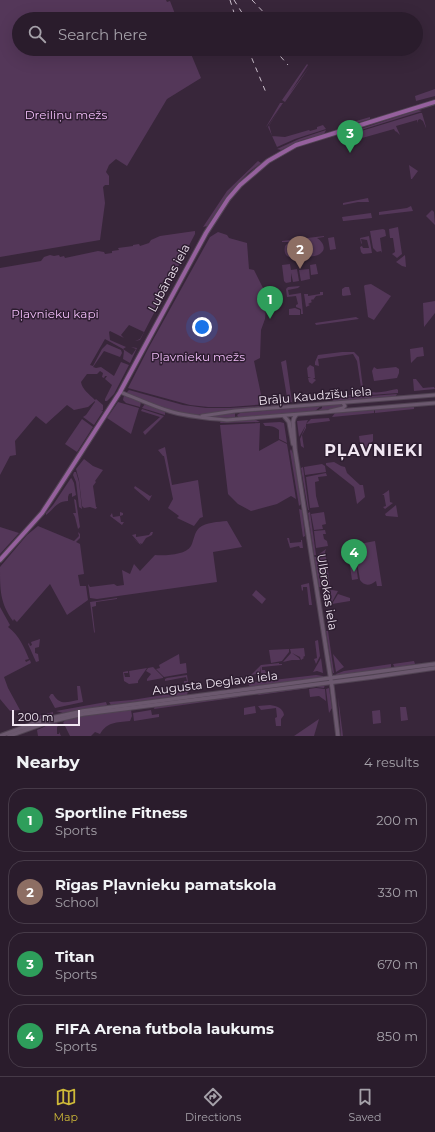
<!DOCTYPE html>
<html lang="en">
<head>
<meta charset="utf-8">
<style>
  :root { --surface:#2a1c2c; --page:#322534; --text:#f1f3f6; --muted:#a5a1a9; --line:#463a48; --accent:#ceb938 }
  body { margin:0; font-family:Montserrat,sans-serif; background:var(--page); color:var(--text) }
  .scale { position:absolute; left:12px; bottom:10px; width:68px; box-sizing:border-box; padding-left:4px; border:2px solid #f1e6f2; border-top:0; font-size:11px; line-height:14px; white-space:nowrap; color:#f1e6f2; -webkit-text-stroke:3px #2d1d30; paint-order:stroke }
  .you { position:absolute; left:202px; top:327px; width:14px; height:14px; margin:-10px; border:3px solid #fff; border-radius:50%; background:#1a73e8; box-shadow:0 0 0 6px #1a73e833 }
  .badge { display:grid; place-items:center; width:26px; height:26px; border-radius:50%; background:var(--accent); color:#fff; font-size:13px; font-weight:700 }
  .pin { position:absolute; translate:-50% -33px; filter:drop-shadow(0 1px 2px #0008) }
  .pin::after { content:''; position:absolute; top:21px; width:14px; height:12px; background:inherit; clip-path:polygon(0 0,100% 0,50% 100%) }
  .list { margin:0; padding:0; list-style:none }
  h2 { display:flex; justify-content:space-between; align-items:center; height:52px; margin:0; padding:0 16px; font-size:17px }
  h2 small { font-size:13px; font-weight:400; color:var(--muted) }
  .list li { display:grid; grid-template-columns:26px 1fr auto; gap:12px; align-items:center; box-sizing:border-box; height:64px; margin:0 8px 8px; padding:0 8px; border:1px solid var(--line); border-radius:16px }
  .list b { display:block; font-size:15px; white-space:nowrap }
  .list p { margin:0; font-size:13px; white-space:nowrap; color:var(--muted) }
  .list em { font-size:13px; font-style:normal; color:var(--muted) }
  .icon { flex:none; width:22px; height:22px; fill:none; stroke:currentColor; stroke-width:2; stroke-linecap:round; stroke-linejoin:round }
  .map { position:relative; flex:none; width:435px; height:736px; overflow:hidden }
  .search { position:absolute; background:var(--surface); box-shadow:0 4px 16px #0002; left:12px; right:12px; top:12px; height:44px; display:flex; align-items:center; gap:10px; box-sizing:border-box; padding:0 14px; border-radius:22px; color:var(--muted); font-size:15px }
  .sheet { height:340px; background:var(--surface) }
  nav { display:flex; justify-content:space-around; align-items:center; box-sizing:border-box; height:56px; border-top:1px solid var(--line); background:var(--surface); font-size:11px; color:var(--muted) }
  nav a { display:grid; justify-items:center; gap:2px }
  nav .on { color:var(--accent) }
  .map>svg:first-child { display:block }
  .green { fill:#543759 }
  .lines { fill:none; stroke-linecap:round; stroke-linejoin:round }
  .tertiary-casing { stroke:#514353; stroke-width:5 }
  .secondary-casing { stroke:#514353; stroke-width:5.5 }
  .primary-casing { stroke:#514353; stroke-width:6 }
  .tertiary { stroke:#6b586e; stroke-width:3 }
  .secondary { stroke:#6b586e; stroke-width:3.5 }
  .primary { stroke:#95609d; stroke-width:4 }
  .rail { stroke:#ccc0cd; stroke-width:1; stroke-dasharray:5 5; stroke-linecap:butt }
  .labels { text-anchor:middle; stroke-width:3; stroke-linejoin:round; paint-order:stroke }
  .park-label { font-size:12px; fill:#f1bdf8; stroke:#2d1d30 }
  .street-label { font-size:12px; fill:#f1e6f2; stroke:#2d1d30 }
  .district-label { font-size:16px; font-weight:bold; letter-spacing:1px; fill:#f1e6f2; stroke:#2d1d30 }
</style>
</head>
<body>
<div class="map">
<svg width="435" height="736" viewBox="0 0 435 736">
  <rect width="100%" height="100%" fill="#38263a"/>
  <g class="green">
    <path d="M0 0H166L167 2 170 1 177 19H19V49H189L201 78 167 99 127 166 116 159 109 165 106 172 109 176V185H105L103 187 105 203 100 240 0 257Z"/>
    <path d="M307 64 308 65 290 93 310 66 285 102 282 100Z"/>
    <path d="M435 89V96L416 101 415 96Z"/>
    <path d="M280 103H283L267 126 266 127Z"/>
    <path d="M283 104 269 125 272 136 285 137 309 130 310 131 317 129V127L323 125 326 129 295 139 277 147 268 127Z"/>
    <path d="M418 110 422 111 345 135V134Z"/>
    <path d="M420 113H422L426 127V128L423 121 420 119 418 120 417 123V120L396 126 400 135 402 136 400 135 397 132 395 131 394 129 355 140 356 143 353 146 352 140 345 142V136Z"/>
    <path d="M370 117V119L340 128 339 126Z"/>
    <path d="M326 130 324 134 302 140 281 150 277 149 299 139Z"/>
    <path d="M258 161 261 163 248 173 230 192 207 226 203 227 227 191Z"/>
    <path d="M409 165 418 171 412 179H411Z"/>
    <path d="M368 198 369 202H358L343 205V203Z"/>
    <path d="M411 206 413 211 379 215V212L407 208Z"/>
    <path d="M432 210 434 212 435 225 426 216Z"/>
    <path d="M371 213 372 218 344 221H343L342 217Z"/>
    <path d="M398 227 402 254 397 258 392 254 395 252 393 238H390L389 229Z"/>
    <path d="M383 229 385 230 386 236 380 238 382 253 381 251 377 252 373 248 370 231Z"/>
    <path d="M195 231V234L140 340 135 341 126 338 135 341 140 339 144 332 129 325 121 335 124 338 110 331 109 332 110 340 126 347 123 349 132 355 136 349 131 347 137 348 130 363 123 359 124 351 123 349 105 339 90 365 93 366 102 349 107 344 121 350 122 353 120 357 104 351 93 367 96 368 101 367 114 376 121 362 129 365 114 394 107 401H105V399L112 385 105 379 107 376H105L104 378 102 377 103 373 100 371 97 374H87L81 382C82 389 89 394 95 400L96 399 103 405V410H101L103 411 94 425 83 417 86 415 95 402V401L88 407 74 410 67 405 46 424 36 416 15 441 16 455 10 456 0 475V268L41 261 44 257 50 255 54 256 59 255 60 257 64 256 65 258 98 251 104 252 105 254 112 253V251L119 250 118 248 133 246V245L139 244 140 246 149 243 151 240 160 236Z"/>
    <path d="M218 232 227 235 229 238 247 243 249 269 254 270 267 296 265 319 261 330 260 358 254 361 263 404 273 403 272 398H274V402C279 401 285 402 287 397L281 362 286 360 292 402 230 407H208L190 405 128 388 149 347 210 237Z"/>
    <path d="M324 236V237L317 238C322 241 327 248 321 253 317 257 310 256 305 257 296 258 282 261 285 246L289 242H282V241Z"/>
    <path d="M369 236 372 253 363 254 361 252 360 247 362 246 363 248H369L367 240 361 239 362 244 361 243 360 238Z"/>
    <path d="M334 237 336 249 330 250 328 238Z"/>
    <path d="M405 255 406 267 402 266 396 262Z"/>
    <path d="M290 264 291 270 297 269 299 281 293 282 291 273V282L286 283 284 281 282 265Z"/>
    <path d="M316 264 318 274 311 275 310 265Z"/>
    <path d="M309 269 310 279 301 281 299 270Z"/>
    <path d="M371 284 391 296 374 320 368 317 364 286 365 285Z"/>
    <path d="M300 286 298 288 288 290 289 295 301 293 303 314H301V309L296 307V305L298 304 296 296 287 297 286 289 288 287Z"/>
    <path d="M345 287H349L351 295 343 296 342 295V289Z"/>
    <path d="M320 292H323V295L316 296 313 300 312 299 311 301 312 302 308 304 310 305 306 307 304 294H308V296L320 294Z"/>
    <path d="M435 301V313L424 327 423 303Z"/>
    <path d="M295 308 300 310V315H289V309Z"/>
    <path d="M356 317 359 319 316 325 315 323Z"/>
    <path d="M423 347 424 356 417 357 411 363 410 349Z"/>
    <path d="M342 352H354L359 357 363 388C373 396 385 391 397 389L398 390V393L330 398V397L362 394 357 361 353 354 318 359 319 366 315 365V362L318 355Z"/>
    <path d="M310 365 314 367 315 378H313L316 380 312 384 309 382 308 378 311 377H308L307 368Z"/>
    <path d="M374 367 377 369 396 367 399 369V373L397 378 374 381 372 371Z"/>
    <path d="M413 379H416L423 388 434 387 435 389 414 391Z"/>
    <path d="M129 390 183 405 206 408H230L293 404 290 406 196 415 175 412 163 408 126 393Z"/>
    <path d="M397 394 395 397H390L335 402 331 399Z"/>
    <path d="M124 395 141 402 140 407 126 403 123 400Z"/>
    <path d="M118 402 139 408 131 434 107 418Z"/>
    <path d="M145 404 165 412V415L142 408Z"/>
    <path d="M340 404 343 406 342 408 317 411 322 408V406Z"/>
    <path d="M321 406 315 411V412L239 418 237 415 240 413Z"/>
    <path d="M414 406V409L375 413V410Z"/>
    <path d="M142 409 164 416 145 435 143 432 160 417 141 411Z"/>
    <path d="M374 410V413L332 417 335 413Z"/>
    <path d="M235 413V418L203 417Z"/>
    <path d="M329 418 330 421 306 424V428L302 435 304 448 301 446 300 439 306 425 299 437 297 421 308 420 306 424 311 419Z"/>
    <path d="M82 419 93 427 77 452 65 444Z"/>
    <path d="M256 420 260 422 220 423 221 421Z"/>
    <path d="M280 422 284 423 287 443 279 439V430C274 426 271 426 265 426L263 423Z"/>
    <path d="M260 423 259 451 279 440 287 444 296 499 291 496 277 504 251 511 238 504 228 494 220 425Z"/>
    <path d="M373 434V441L366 449H365L360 445V443H363H360L359 436Z"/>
    <path d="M165 447 172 485 198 480 203 517 200 518 194 526 177 518 179 516 168 508 173 499 164 456H163L158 450Z"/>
    <path d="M291 449 294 456 301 504 299 506 290 451Z"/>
    <path d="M84 459 93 466 103 470 95 481 96 482 93 486 96 507H97L96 509 90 507 84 508 82 506 79 480 76 469Z"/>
    <path d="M334 462 341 466 345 467 347 473 360 485H363L365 497 357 504 354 487 326 465V463Z"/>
    <path d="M322 464 325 466 326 472 305 475 304 467Z"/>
    <path d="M303 467 309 510H308L301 468Z"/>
    <path d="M74 472H76L79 482 82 509 79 507 76 482 73 475Z"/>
    <path d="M326 473 327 476 318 477 319 481 315 482 316 496 319 507 310 508 306 477Z"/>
    <path d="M72 479 74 483 76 495 72 497V493L69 494 68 497V501C57 501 54 509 46 515V513L53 505 71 478Z"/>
    <path d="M135 486 150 496 152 495 149 501 134 488Z"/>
    <path d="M389 490 390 502 393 503 385 509 383 507 386 506 384 495H382Z"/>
    <path d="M74 499 76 500 80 527 78 529 75 517 73 513H76Z"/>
    <path d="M396 505 398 517 386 516 385 514Z"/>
    <path d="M299 509 302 510 305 536 303 537Z"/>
    <path d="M120 512 123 513V515L120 516 121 522H124L122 525 110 516 112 513 113 517 120 516Z"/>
    <path d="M310 512 316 555H314L308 513Z"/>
    <path d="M324 512 326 524 322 525 323 529 314 530 311 514Z"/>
    <path d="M227 521 242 547 213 552 217 582 97 599 90 598 88 584 90 587 114 584 117 586 124 585 122 570 130 574 134 564 140 571 155 555C165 556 186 555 191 546 194 540 194 533 199 528 206 522 218 522 227 521Z"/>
    <path d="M38 526 74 541 79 536 78 532 80 534V538L76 542 80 544 84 574 78 575 80 586H86L88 600 67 615 50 584 17 622 14 619 13 621C0 603 0 590 0 567L27 535Z"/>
    <path d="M0 527 19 533 0 554Z"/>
    <path d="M325 530 326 534H323L324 539 327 541 328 546 316 548 314 531Z"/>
    <path d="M151 532H153L152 535 146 538 142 544 140 543 141 545 131 537 139 543 132 535 136 534V537L149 535Z"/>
    <path d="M287 538H289L290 543 301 542V540H302L303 548H300L299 546 290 548Z"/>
    <path d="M375 541 382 586H377L376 581C370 586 364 586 360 580L354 545Z"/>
    <path d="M326 549 325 552 327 563 319 565 318 555Z"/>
    <path d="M353 549 354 555 344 557 343 551Z"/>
    <path d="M314 557H316L317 559 321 587H319Z"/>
    <path d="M327 564 330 585 322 586 319 566Z"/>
    <path d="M356 565 358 579 352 580 350 566Z"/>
    <path d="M309 583 312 605H309L307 587H303V590L302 591 301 585Z"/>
    <path d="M256 590 266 599 262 604 252 595Z"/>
    <path d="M332 590 338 591 331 604 326 605 323 592Z"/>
    <path d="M338 594 350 598V601L332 604Z"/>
    <path d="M117 598V599L96 602V606L92 607 95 633 94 632 90 602Z"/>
    <path d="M0 607 10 625 8 627C19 635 24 647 29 659L25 660 26 662 30 660 31 663 4 677 8 688 20 710 10 711 0 699Z"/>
    <path d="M326 631H328L334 673H333L332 670Z"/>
    <path d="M40 639 39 647 35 648V653L38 654 39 661 36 662 28 644 29 643 30 646 32 645 31 642Z"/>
    <path d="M318 640 320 656 316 664 314 659 317 658 315 641Z"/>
    <path d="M304 648 305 656 303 657 304 658 301 660 300 657 292 653 299 658 300 660H292L283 662 291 653 290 649Z"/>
    <path d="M289 649V652L282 661 271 663 269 650Z"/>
    <path d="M179 654 180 664 186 663 187 673 164 677 156 669 160 668 159 665Z"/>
    <path d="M333 654 344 667 336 672Z"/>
    <path d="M321 658 323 673 317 671 313 672Z"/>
    <path d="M414 661 415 664 395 668 393 664Z"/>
    <path d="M279 663V664H282V665L262 667V670H265L266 673H261L260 667V673L251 675 261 665Z"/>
    <path d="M391 664V667L389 669 337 676 336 674 344 671Z"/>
    <path d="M435 665 376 675 337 679Z"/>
    <path d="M153 667 163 677V678L147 681V679L151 674 146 671 148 668Z"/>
    <path d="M147 668 138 681V683L129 684 124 681 123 672 128 671V673H124L125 677H130L129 671Z"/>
    <path d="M187 675 188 682 184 683V681H187L186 677 165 681V679L167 678Z"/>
    <path d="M316 675 323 676V677L250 687 248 683Z"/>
    <path d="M325 685 324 688 316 687 259 695 257 694Z"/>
    <path d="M77 686H80L83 702 55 708 49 697 51 694H53C60 706 67 702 78 700Z"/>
    <path d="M316 688 325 689 326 701 319 696 310 697 309 689Z"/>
    <path d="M329 688 332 708 329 713 326 689Z"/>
    <path d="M188 691 187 695 111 705 109 702 132 700Z"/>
    <path d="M241 695 240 697 154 709 155 706Z"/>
    <path d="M338 697 343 736H341Z"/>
    <path d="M106 702 107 705 105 706 63 713 56 711Z"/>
    <path d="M270 705C277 706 283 708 284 715L281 719V726H276L275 718 277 717 276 708 261 710 258 706Z"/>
    <path d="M255 706 256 713 244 715V708Z"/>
    <path d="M400 707H406L408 720 401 721Z"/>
    <path d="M131 710 132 716 130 721C116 723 108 721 100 734L95 732 91 736H70L64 724 63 723 66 719 88 715Z"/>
    <path d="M151 710 152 715 159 714V717L134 721 133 713Z"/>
    <path d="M380 710 381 723 373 724 372 711Z"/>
    <path d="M53 712V714L50 717 31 723 34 717Z"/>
    <path d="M319 719 314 736H294Z"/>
    <path d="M56 722 59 725 57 727V734H59V732L61 736H38L37 730C45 727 49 723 56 722Z"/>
  </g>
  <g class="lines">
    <defs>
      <g id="tertiary">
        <path d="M120 392C136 398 152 406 169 411 188 417 207 418 227 420L435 403"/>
        <path d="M330 411 343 408 345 406 343 403"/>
        <path d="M202 416 235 411 435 395"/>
      </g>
      <g id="secondary">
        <path d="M296 415 294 418 293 422 295 450 332 687 338 736"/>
        <path d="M284 416 289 422 293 444"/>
        <path d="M0 736 43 720 83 711 435 664"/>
        <path d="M9 736 48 722 83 714 373 677 435 668"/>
      </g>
      <path id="primary" d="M0 560 42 513 59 487 120 392 206 233 228 199 240 185 268 161 296 145 435 102"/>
    </defs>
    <use href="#tertiary" class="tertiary-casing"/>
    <use href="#secondary" class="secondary-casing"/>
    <use href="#primary" class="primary-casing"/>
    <use href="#tertiary" class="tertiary"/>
    <use href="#secondary" class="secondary"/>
    <use href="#primary" class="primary"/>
    <g class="rail">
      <path d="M230 0 236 19"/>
      <path d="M234 0 246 19"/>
      <path d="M252 0 270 19"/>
      <path d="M248 49 267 95"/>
      <path d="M274 49 288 65"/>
      <path d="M297 49 298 50"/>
    </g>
  </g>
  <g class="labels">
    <g class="park-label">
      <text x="66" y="119">Dreiliņu mežs</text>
      <text x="55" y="318">Pļavnieku kapi</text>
      <text x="198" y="361">Pļavnieku mežs</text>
    </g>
    <g class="street-label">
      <text transform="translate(169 278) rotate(-62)" y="4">Lubānas iela</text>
      <text transform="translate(315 396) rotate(-5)" y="4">Brāļu Kaudzīšu iela</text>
      <text transform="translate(327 592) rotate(81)" y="4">Ulbrokas iela</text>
      <text transform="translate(215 683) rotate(-7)" y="4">Augusta Deglava iela</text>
    </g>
    <g class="district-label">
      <text x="374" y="456">PĻAVNIEKI</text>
    </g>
  </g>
</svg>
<div class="scale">200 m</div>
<div class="you"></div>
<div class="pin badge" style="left:270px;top:319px;background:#2e9e5b">1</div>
<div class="pin badge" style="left:300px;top:269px;background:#8d6e63">2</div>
<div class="pin badge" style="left:350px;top:153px;background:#2e9e5b">3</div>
<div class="pin badge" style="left:354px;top:572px;background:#2e9e5b">4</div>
<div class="search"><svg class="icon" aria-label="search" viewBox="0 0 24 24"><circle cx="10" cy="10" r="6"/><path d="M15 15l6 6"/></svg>Search here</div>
</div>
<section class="sheet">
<h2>Nearby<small>4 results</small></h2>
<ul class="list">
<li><span class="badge" style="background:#2e9e5b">1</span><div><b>Sportline Fitness</b><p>Sports</p></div><em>200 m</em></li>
<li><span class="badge" style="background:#8d6e63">2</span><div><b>Rīgas Pļavnieku pamatskola</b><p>School</p></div><em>330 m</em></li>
<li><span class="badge" style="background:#2e9e5b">3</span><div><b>Titan</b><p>Sports</p></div><em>670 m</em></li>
<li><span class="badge" style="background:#2e9e5b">4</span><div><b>FIFA Arena futbola laukums</b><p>Sports</p></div><em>850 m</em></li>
</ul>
</section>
<nav>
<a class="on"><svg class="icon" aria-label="map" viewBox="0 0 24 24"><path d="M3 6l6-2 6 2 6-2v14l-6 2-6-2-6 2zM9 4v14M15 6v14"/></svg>Map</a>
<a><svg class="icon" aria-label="directions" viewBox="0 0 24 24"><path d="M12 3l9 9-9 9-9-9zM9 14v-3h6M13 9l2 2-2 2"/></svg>Directions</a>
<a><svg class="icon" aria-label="saved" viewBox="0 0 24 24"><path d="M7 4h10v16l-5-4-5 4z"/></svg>Saved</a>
</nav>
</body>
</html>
